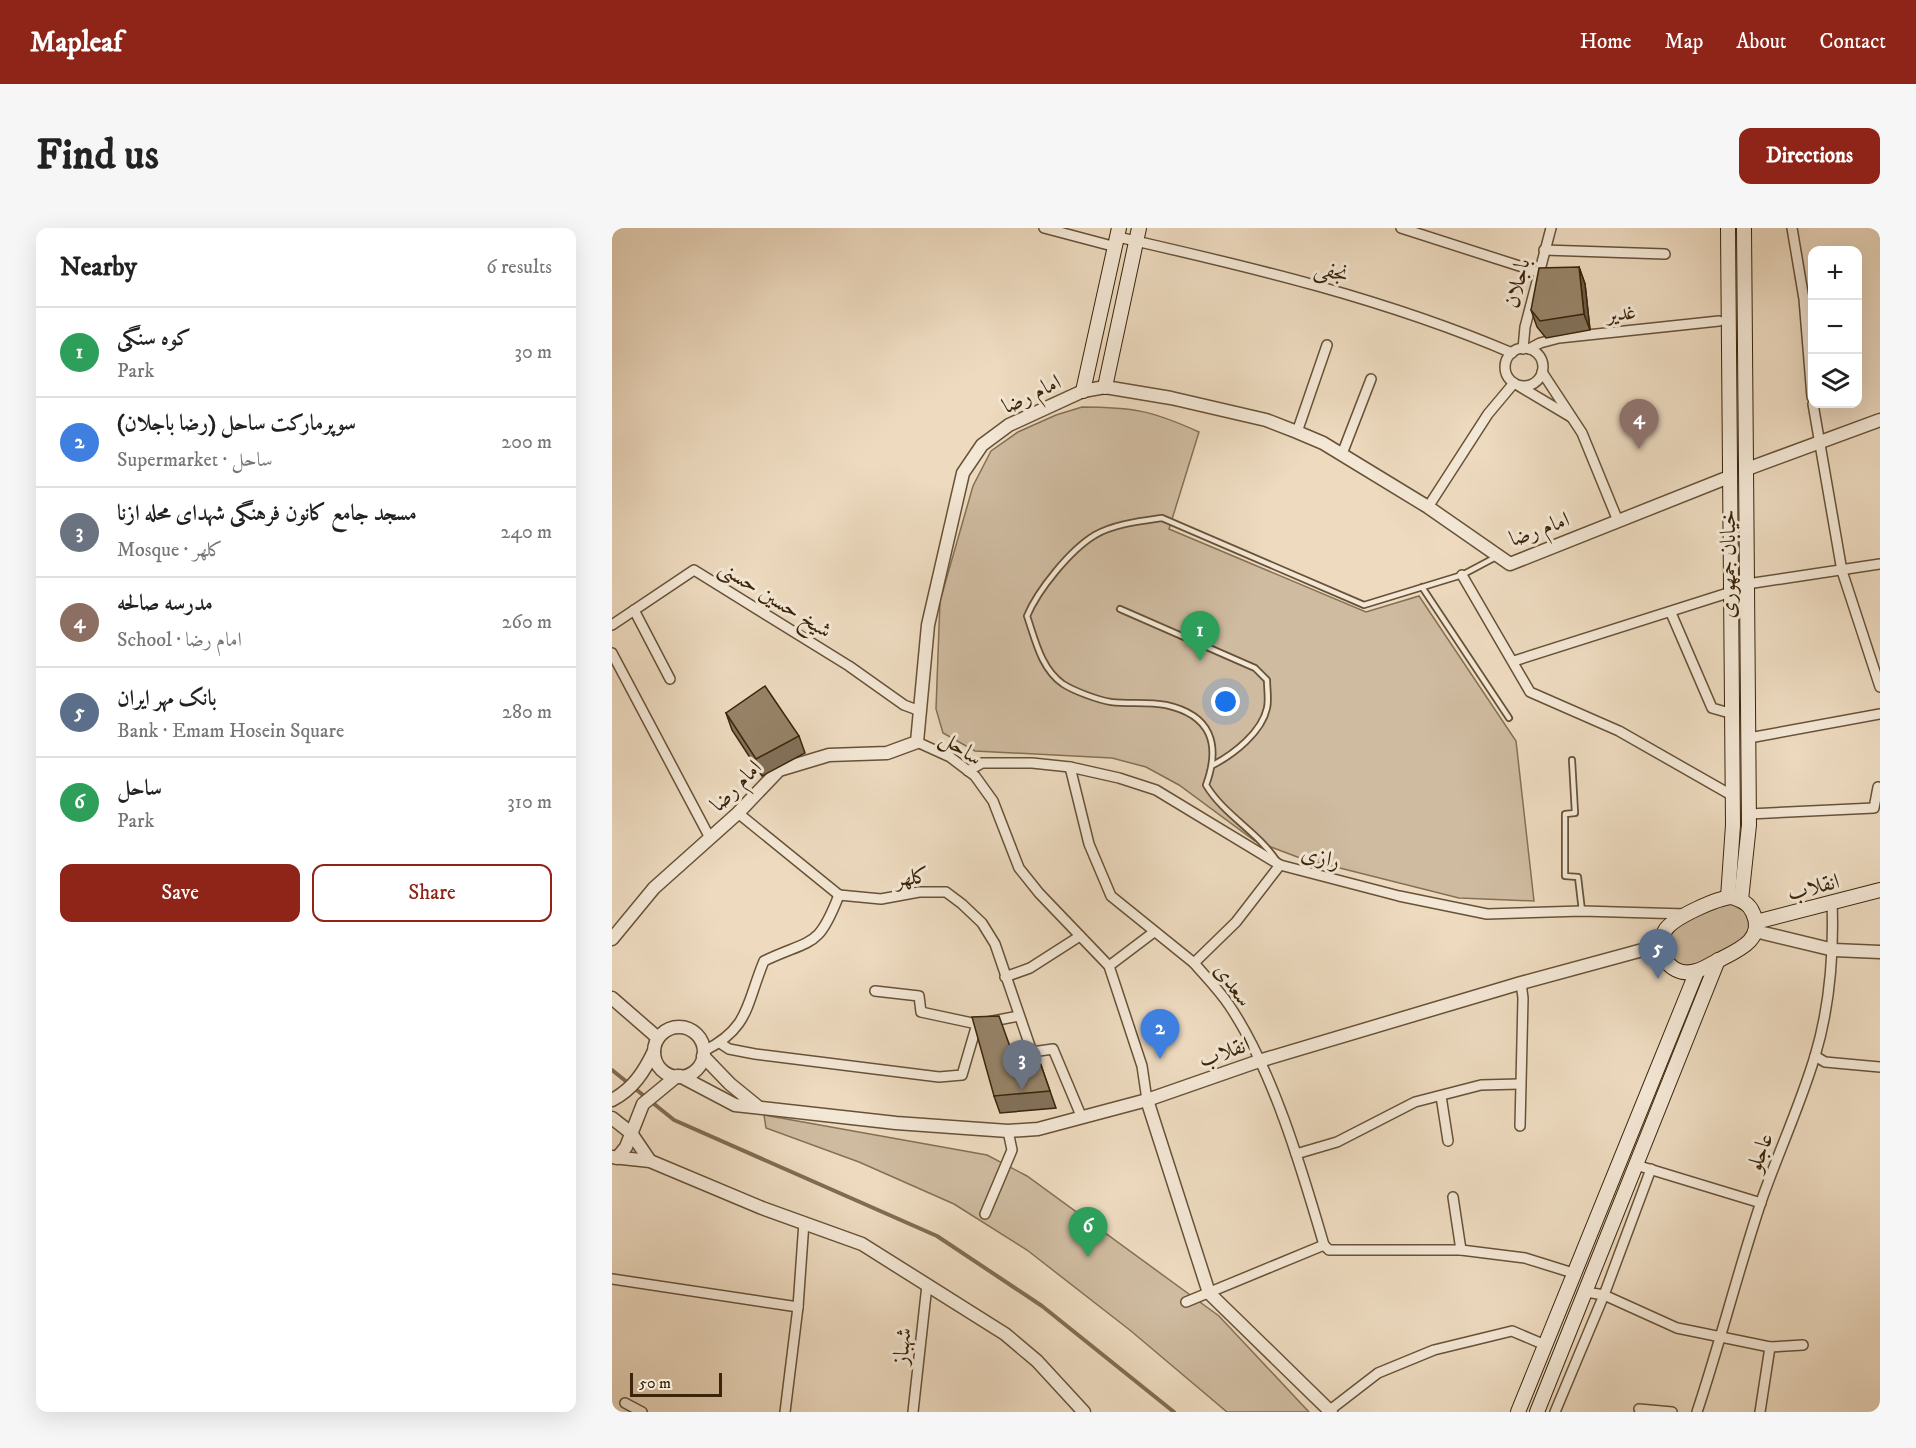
<!DOCTYPE html>
<html lang="en">
<head>
<meta charset="utf-8">
<style>
  :root { --surface:#fff; --page:#f6f6f6; --text:#222; --muted:#767676; --line:#e0e0e0; --accent:#8f2418 }
  body { margin:0; font-family:"IM FELL DW Pica",Amiri,serif; background:var(--page); color:var(--text) }
  .controls { position:absolute; right:18px; top:18px; display:grid; overflow:hidden; border-radius:12px; box-shadow:0 6px 24px #0002 }
  .controls button { width:54px; height:54px; display:grid; place-items:center; padding:0; border:0; border-bottom:2px solid var(--line); background:var(--surface); color:var(--text); font:30px sans-serif }
  .scale { position:absolute; left:18px; bottom:15px; width:92px; box-sizing:border-box; padding-left:6px; border:3px solid #3a240a; border-top:0; font-size:16px; line-height:21px; white-space:nowrap; color:#3a240a; -webkit-text-stroke:4px #f3e7d5; paint-order:stroke }
  .you { position:absolute; left:614px; top:474px; width:21px; height:21px; margin:-15px; border:4px solid #fff; border-radius:50%; background:#1a73e8; box-shadow:0 0 0 9px #1a73e833 }
  .badge { display:grid; place-items:center; width:39px; height:39px; border-radius:50%; background:var(--accent); color:#fff; font-size:20px; font-weight:700 }
  .pin { position:absolute; translate:-50% -50px; filter:drop-shadow(0 2px 3px #0008) }
  .pin::after { content:''; position:absolute; top:32px; width:21px; height:18px; background:inherit; clip-path:polygon(0 0,100% 0,50% 100%) }
  .list { margin:0; padding:0; list-style:none }
  h2 { display:flex; justify-content:space-between; align-items:center; height:78px; margin:0; padding:0 24px; font-size:26px }
  h2 small { font-size:20px; font-weight:400; color:var(--muted) }
  .list li { display:grid; grid-template-columns:39px 1fr auto; gap:18px; align-items:center; box-sizing:border-box; height:90px; padding:0 24px; border-top:2px solid var(--line) }
  .list b { display:block; font-size:22px; white-space:nowrap }
  .list p { margin:0; font-size:20px; white-space:nowrap; color:var(--muted) }
  .list em { font-size:20px; font-style:normal; color:var(--muted) }
  .actions { display:flex; gap:12px; padding:18px 24px }
  .actions a { flex:1; padding:14px 0; border:2px solid var(--accent); border-radius:12px; text-align:center; font-size:21px; color:var(--accent) }
  .actions .main { background:var(--accent); color:#fff }
  .icon { flex:none; width:33px; height:33px; fill:none; stroke:currentColor; stroke-width:2; stroke-linecap:round; stroke-linejoin:round }
  .map { position:relative; flex:none; width:1268px; height:1184px; overflow:hidden; border-radius:12px }
  header { display:flex; align-items:center; gap:36px; box-sizing:border-box; height:84px; padding:0 30px; background:var(--accent); color:#fff }
  header strong { font-size:28px }
  nav { display:flex; gap:33px; margin-inline-start:auto; font-size:21px }
  .intro { display:flex; align-items:center; justify-content:space-between; box-sizing:border-box; height:144px; padding:0 36px }
  h1 { margin:0; font-size:42px }
  .button { padding:15px 27px; border-radius:12px; background:var(--accent); color:#fff; font-size:21px; font-weight:700 }
  main { display:flex; gap:36px; padding:0 36px }
  aside { flex:1; background:var(--surface); border-radius:12px; box-shadow:0 6px 24px #0002 }
  .map>svg:first-child { display:block }
  .green { fill:#cfbba0; stroke:#847055; stroke-width:1.5 }
  .lines { fill:none; stroke-linecap:round; stroke-linejoin:round }
  .stream { stroke:#816c51; stroke-width:4 }
  .service-casing { stroke:#675237; stroke-width:8 }
  .minor-casing { stroke:#675237; stroke-width:12 }
  .tertiary-casing { stroke:#675237; stroke-width:15 }
  .secondary-casing { stroke:#3a240a; stroke-width:16 }
  .service { stroke:#f3e7d5; stroke-width:4.5 }
  .minor { stroke:#f3e7d5; stroke-width:9 }
  .tertiary { stroke:#f3e7d5; stroke-width:12 }
  .secondary { stroke:#f3e7d5; stroke-width:14 }
  .wall { fill:#827159; stroke:#3a240a; stroke-width:1.5 }
  .shaded-wall { fill:#6a5c49; stroke:#3a240a; stroke-width:1.5 }
  .building { fill:#978368; stroke:#3a240a; stroke-width:1.5 }
  .labels { text-anchor:middle; stroke-width:6; stroke-linejoin:round; paint-order:stroke }
  .street-label { font-size:22px; fill:#3a240a; stroke:#f3e7d5 }
</style>
</head>
<body>
<header>
<strong>Mapleaf</strong>
<nav><a>Home</a><a>Map</a><a>About</a><a>Contact</a></nav>
</header>
<div class="intro"><h1>Find us</h1><a class="button">Directions</a></div>
<main>
<aside>
<h2>Nearby<small>6 results</small></h2>
<ul class="list">
<li><span class="badge" style="background:#2e9e5b">1</span><div><b>کوه سنگی</b><p>Park</p></div><em>30 m</em></li>
<li><span class="badge" style="background:#3f7fe0">2</span><div><b>سوپرمارکت ساحل (رضا باجلان)</b><p>Supermarket · ساحل</p></div><em>200 m</em></li>
<li><span class="badge" style="background:#6b7280">3</span><div><b>مسجد جامع کانون فرهنگی شهدای محله ازنا</b><p>Mosque · کلهر</p></div><em>240 m</em></li>
<li><span class="badge" style="background:#8d6e63">4</span><div><b>مدرسه صالحه</b><p>School · امام رضا</p></div><em>260 m</em></li>
<li><span class="badge" style="background:#5c6f8a">5</span><div><b>بانک مهر ایران</b><p>Bank · Emam Hosein Square</p></div><em>280 m</em></li>
<li><span class="badge" style="background:#2e9e5b">6</span><div><b>ساحل</b><p>Park</p></div><em>310 m</em></li>
</ul>
<div class="actions"><a class="main">Save</a><a>Share</a></div>
</aside>
<div class="map">
<svg width="1268" height="1184" viewBox="0 0 1268 1184">
  <rect width="100%" height="100%" fill="#eddabf"/>
  <filter id="stains"><feTurbulence type="fractalNoise" baseFrequency=".00333" numOctaves="4"/><feColorMatrix values="0 0 0 0 .2 0 0 0 0 .09 0 0 0 0 .02 0 0 0 .5 -.17"/></filter>
  <radialGradient id="worn" r=".72"><stop offset=".6" stop-color="#630" stop-opacity="0"/><stop offset="1" stop-color="#630" stop-opacity=".3"/></radialGradient>
  <g class="green">
    <path d="M470 179C521 179 541 183 587 204L557 301 754 384 807 368 904 513 922 673 847 670 688 630 643 613 567 557 534 539 500 530 363 523 331 505 324 481 328 373 361 258 379 223 406 204 444 187Z"/>
    <path d="M1119 676 1134 684C1136 692 1140 699 1135 707 1128 717 1082 741 1070 737 1062 734 1057 728 1056 720 1054 695 1099 679 1119 676Z"/>
    <path d="M152 887 375 927 415 948 607 1088 697 1184H615L519 1103 415 1022 342 976 247 934 154 900Z"/>
  </g>
  <g class="lines">
    <path class="stream" d="M0 842 62 892 325 1008 430 1078 562 1184"/>
    <defs>
      <g id="service">
        <path d="M810 359 897 490"/>
        <path d="M508 381 643 440 655 452C655 461 657 472 655 480 650 504 622 526 601 537"/>
        <path d="M960 532 963 585 953 586V648L966 649 970 683"/>
        <path d="M665 633C645 603 612 587 594 557 609 516 599 487 554 477 536 474 517 476 499 474 486 472 462 463 451 456 429 441 423 411 415 388 426 362 458 322 483 307 502 296 529 293 550 290L752 377 850 347 884 329"/>
      </g>
      <g id="minor">
        <path d="M432 0 504 19"/>
        <path d="M789 0 926 44"/>
        <path d="M1180 0 1192 71 1200 169"/>
        <path d="M506 9C639 39 774 71 900 125"/>
        <path d="M932 22 1053 26"/>
        <circle cx="912" cy="139" r="19"/>
        <path d="M911 121 913 99 939 0"/>
        <path d="M917 121 928 115 947 110 1107 93"/>
        <path d="M930 144 970 205 1006 293"/>
        <path d="M907 158 959 189"/>
        <path d="M1201 176 1230 343 1268 459"/>
        <path d="M685 204 715 117"/>
        <path d="M730 226 759 151"/>
        <path d="M816 279 876 186 902 155"/>
        <path d="M850 347 918 464 1007 503 1121 568"/>
        <path d="M1135 356 1268 336"/>
        <path d="M22 382 58 451"/>
        <path d="M1059 385 1100 480 1121 486"/>
        <path d="M0 397 82 342 237 438 292 477 308 483"/>
        <path d="M0 425 98 610"/>
        <path d="M902 433 1119 364"/>
        <path d="M1137 510 1268 486"/>
        <path d="M305 514 338 529 363 548 381 573 407 640 427 665 497 738 530 838 535 872"/>
        <path d="M458 539 477 616 499 668 582 735 624 694 668 637"/>
        <path d="M356 543 370 535H420L458 539 507 550 544 562 668 637 787 668 875 686 970 683 1074 686"/>
        <path d="M126 585 227 667"/>
        <path d="M1137 586 1262 580 1266 559"/>
        <path d="M227 667 269 671 307 664H334L350 676 370 695 383 716 420 824 441 821 470 890"/>
        <path d="M582 735C594 749 607 762 617 777 661 842 690 942 712 1017L717 1022H849L913 1030 961 1045"/>
        <path d="M497 738 542 704"/>
        <path d="M393 749 418 740 468 708"/>
        <path d="M263 763 307 768 309 784 365 796 407 788"/>
        <path d="M108 815 117 821 143 826 327 849 350 847 365 796"/>
        <path d="M92 823C138 800 134 776 152 733 201 710 206 721 227 667"/>
        <path d="M1203 828 1213 834 1268 839"/>
        <path d="M829 868 836 913"/>
        <path d="M908 898 911 770 909 755"/>
        <path d="M684 926 725 914 803 874 869 857 907 856"/>
        <path d="M1024 937 1149 975"/>
        <path d="M841 969 849 1022"/>
        <path d="M373 986 400 922 396 903"/>
        <path d="M0 1051 186 1079"/>
        <path d="M974 1064 992 1067 1065 1100 1158 1119 1191 1117"/>
        <path d="M574 1074 712 1017"/>
        <path d="M13 1175 30 1184"/>
        <path d="M1027 1181 1060 1184"/>
        <path d="M718 1182 766 1145 822 1122 900 1103 933 1117"/>
        <path d="M173 1184 186 1079 192 994"/>
        <path d="M301 1184 315 1057"/>
        <path d="M943 1184 992 1067 1039 941"/>
        <path d="M1085 1184C1108 1115 1126 1043 1149 974 1166 925 1188 878 1203 828 1218 778 1222 726 1220 674"/>
        <path d="M1148 1184 1158 1119"/>
      </g>
      <g id="tertiary">
        <path d="M1135 241 1268 192"/>
        <path d="M1143 703 1222 722 1268 724"/>
        <path d="M0 711 42 660 126 585 167 542 217 527 275 525 305 514 316 397 351 245 370 217 397 197 471 163 493 159 559 170 654 192 685 204 711 215 816 279 898 336 1117 249"/>
        <path d="M0 770 46 810"/>
        <circle cx="67" cy="824" r="25"/>
        <path d="M91 828 118 856 145 878"/>
        <path d="M68 848 123 877 284 895 396 903 426 901 535 872 647 833 909 755 1049 717"/>
        <path d="M0 872C21 861 32 844 42 823"/>
        <path d="M535 872 597 1065 719 1184"/>
        <path d="M0 890 19 905 38 933"/>
        <path d="M0 929 38 933 150 980 250 1016 393 1106 425 1133 472 1184"/>
        <path d="M5 930 14 919 31 876 65 848"/>
      </g>
      <g id="secondary">
        <path d="M493 159 527 0"/>
        <path d="M471 163 507 0"/>
        <path d="M1116 669 1121 597 1116 0"/>
        <path d="M1120 669C1129 672 1137 675 1141 685 1154 712 1124 723 1105 733 1097 737 1089 743 1080 744 1056 748 1041 720 1054 701 1063 689 1105 670 1120 669Z"/>
        <path d="M1129 672 1137 597 1132 0"/>
        <path d="M1144 694 1268 662"/>
        <path d="M906 1184 1085 743"/>
        <path d="M925 1184 1106 732"/>
      </g>
    </defs>
    <use href="#service" class="service-casing"/>
    <use href="#minor" class="minor-casing"/>
    <use href="#tertiary" class="tertiary-casing"/>
    <use href="#secondary" class="secondary-casing"/>
    <use href="#service" class="service"/>
    <use href="#minor" class="minor"/>
    <use href="#tertiary" class="tertiary"/>
    <use href="#secondary" class="secondary"/>
  </g>
  <g class="wall">
    <path d="M967 39 973 56 978 102 934 110 925 99 919 82Z"/>
    <path d="M114 485 187 508 193 525 150 548 120 502Z"/>
    <path d="M423 820 444 880 388 885 382 868 401 827Z"/>
  </g>
  <path class="shaded-wall" d="M967 39 973 56 978 102 972 86Z"/>
  <g class="building">
    <path d="M967 39 972 86 928 93 919 82 927 40Z"/>
    <path d="M153 458 187 508 144 531 114 485Z"/>
    <path d="M387 788 401 827 423 820 438 863 382 868 360 789Z"/>
  </g>
  <g class="labels">
    <g class="street-label">
      <text transform="translate(720 42) rotate(15)" y="8">نجفی</text>
      <text transform="translate(904 55) rotate(-76)" y="8">باجلان</text>
      <text transform="translate(1009 84) rotate(-6)" y="8">غدیر</text>
      <text transform="translate(419 165) rotate(-26)" y="8">امام رضا</text>
      <text transform="translate(927 300) rotate(-20)" y="8">امام رضا</text>
      <text transform="translate(1115 336) rotate(-90)" y="8">خیابان جمهوری</text>
      <text transform="translate(164 370) rotate(32)" y="8">شیخ حسین حسنی</text>
      <text transform="translate(350 519) rotate(34)" y="8">ساحل</text>
      <text transform="translate(123 557) rotate(-45)" y="8">امام رضا</text>
      <text transform="translate(709 628) rotate(14)" y="8">رازی</text>
      <text transform="translate(300 648) rotate(-6)" y="8">کلهر</text>
      <text transform="translate(1201 658) rotate(-14)" y="8">انقلاب</text>
      <text transform="translate(622 756) rotate(54)" y="8">سعدی</text>
      <text transform="translate(612 823) rotate(-19)" y="8">انقلاب</text>
      <text transform="translate(1147 924) rotate(-70)" y="8">عاجلو</text>
      <text transform="translate(289 1118) rotate(-84)" y="8">شهباز</text>
    </g>
  </g>
  <rect width="100%" height="100%" filter="url(#stains)"/>
  <rect width="100%" height="100%" fill="url(#worn)"/>
</svg>
<div class="controls">
<button>+</button>
<button>−</button>
<button><svg class="icon" aria-label="layers" viewBox="0 0 24 24"><path d="M12 4l9 5-9 5-9-5zM3 14l9 5 9-5"/></svg></button>
</div>
<div class="scale">50 m</div>
<div class="you"></div>
<div class="pin badge" style="left:588px;top:433px;background:#2e9e5b">1</div>
<div class="pin badge" style="left:548px;top:831px;background:#3f7fe0">2</div>
<div class="pin badge" style="left:410px;top:862px;background:#6b7280">3</div>
<div class="pin badge" style="left:1027px;top:221px;background:#8d6e63">4</div>
<div class="pin badge" style="left:1046px;top:751px;background:#5c6f8a">5</div>
<div class="pin badge" style="left:476px;top:1029px;background:#2e9e5b">6</div>
</div>
</main>
</body>
</html>
